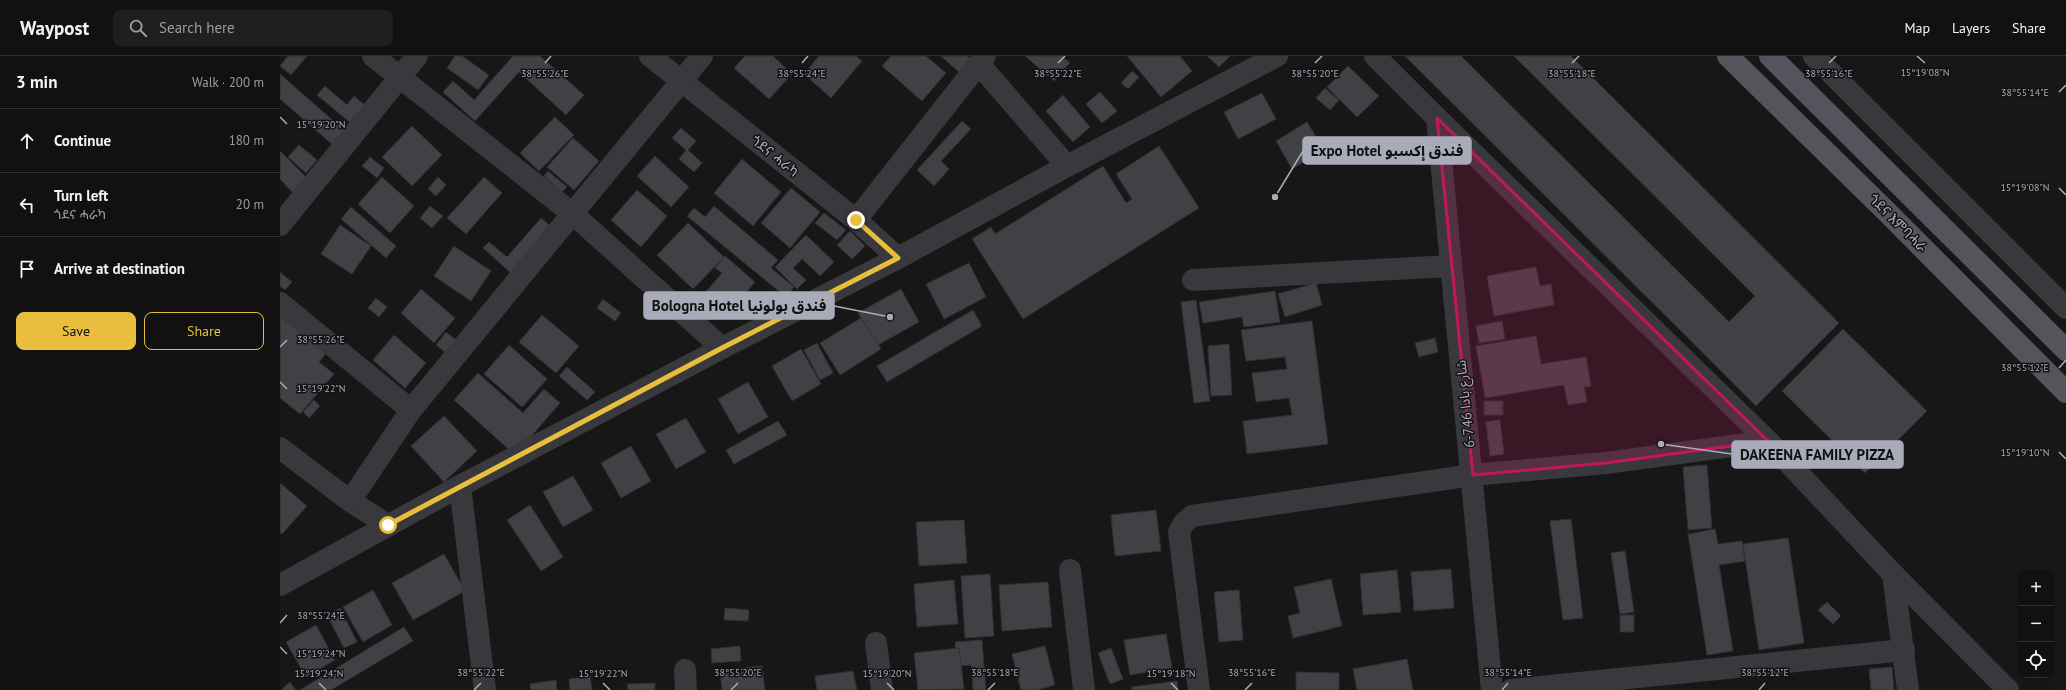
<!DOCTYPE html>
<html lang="en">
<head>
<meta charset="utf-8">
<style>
  :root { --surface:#111112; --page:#1e1f20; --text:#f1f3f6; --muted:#9c9d9f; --line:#303132; --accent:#eabe3d }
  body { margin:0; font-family:"PT Sans","Noto Sans Arabic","Noto Sans Ethiopic",sans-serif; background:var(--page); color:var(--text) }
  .controls { position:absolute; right:12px; bottom:12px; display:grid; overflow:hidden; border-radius:8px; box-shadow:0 4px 16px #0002 }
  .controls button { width:36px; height:36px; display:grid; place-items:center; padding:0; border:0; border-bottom:1px solid var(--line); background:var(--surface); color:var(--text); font:20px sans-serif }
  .stop { position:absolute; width:12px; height:12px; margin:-9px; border:3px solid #eabe3d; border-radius:50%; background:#fff }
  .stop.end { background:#eabe3d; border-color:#fff; box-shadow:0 1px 4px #0008 }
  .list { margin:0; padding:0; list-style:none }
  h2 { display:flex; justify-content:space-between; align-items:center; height:52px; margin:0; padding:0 16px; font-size:17px }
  h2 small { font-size:13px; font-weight:400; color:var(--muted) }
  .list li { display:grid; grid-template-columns:26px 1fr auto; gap:12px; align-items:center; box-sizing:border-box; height:64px; padding:0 16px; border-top:1px solid var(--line) }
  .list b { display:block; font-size:15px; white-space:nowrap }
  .list p { margin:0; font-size:13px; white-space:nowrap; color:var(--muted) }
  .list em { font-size:13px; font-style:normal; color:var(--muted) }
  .actions { display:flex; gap:8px; padding:12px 16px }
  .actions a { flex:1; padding:9px 0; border:1px solid var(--accent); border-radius:8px; text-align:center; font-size:14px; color:var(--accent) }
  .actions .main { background:var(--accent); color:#111 }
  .icon { flex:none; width:22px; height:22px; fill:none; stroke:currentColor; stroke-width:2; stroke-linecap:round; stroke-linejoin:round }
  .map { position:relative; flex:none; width:1786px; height:634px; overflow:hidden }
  header { display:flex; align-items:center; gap:24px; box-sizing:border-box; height:56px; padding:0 20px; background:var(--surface); border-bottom:1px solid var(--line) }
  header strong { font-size:19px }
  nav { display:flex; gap:22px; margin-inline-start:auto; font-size:14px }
  .search { width:280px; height:36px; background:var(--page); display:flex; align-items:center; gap:10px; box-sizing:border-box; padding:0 14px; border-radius:8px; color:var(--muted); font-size:15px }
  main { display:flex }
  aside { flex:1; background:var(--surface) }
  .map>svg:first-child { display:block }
  .building { fill:#414145; stroke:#313134 }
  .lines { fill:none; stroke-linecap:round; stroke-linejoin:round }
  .minor { stroke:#38383d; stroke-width:22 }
  .major { stroke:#54555c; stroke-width:22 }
  .route { stroke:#eabe3d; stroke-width:5 }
  .marked { fill:#c2185b; fill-opacity:0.2; stroke:#c2185b; stroke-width:3; stroke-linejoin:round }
  .ticks { fill:none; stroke:#a9acb8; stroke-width:1.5 }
  .labels { text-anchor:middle; stroke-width:3; stroke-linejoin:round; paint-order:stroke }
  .street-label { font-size:14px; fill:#a9acb8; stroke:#121113 }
  .ticks-label { font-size:10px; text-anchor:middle; fill:#a9acb8; stroke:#121113; stroke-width:3; stroke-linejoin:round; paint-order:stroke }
  .leader { fill:none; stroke:#a9acb8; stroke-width:1.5 }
  .callout-dot { fill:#a9acb8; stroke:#121113; stroke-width:1.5 }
  .callout { fill:#a9acb8; stroke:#a9acb8; stroke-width:1.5 }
  .callout-label { font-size:15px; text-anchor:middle; font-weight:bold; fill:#111 }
</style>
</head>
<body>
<header>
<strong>Waypost</strong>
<div class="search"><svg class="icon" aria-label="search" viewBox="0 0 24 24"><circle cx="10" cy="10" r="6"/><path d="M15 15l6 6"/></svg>Search here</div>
<nav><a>Map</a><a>Layers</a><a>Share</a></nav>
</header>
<main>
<aside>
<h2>3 min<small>Walk · 200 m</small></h2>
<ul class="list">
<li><svg class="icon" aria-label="ahead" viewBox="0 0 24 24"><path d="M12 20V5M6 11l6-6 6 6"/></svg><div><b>Continue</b></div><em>180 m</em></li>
<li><svg class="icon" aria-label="left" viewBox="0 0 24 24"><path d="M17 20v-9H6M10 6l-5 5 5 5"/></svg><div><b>Turn left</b><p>ጎደና ሓራካ</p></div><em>20 m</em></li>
<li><svg class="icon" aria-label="arrive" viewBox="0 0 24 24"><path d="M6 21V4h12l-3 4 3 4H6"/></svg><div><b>Arrive at destination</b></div></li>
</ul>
<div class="actions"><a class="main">Save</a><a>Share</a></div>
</aside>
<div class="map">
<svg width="1786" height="634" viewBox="0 0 1786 634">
  <rect width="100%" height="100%" fill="#171718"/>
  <g class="building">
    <path d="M8 0H27L11 19 0 10Z"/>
    <path d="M175 0H182L209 19 198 34 167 12Z"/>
    <path d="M233 0H260L304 39 286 59 239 16 195 65 163 36 173 25 194 44Z"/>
    <path d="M465 0H493L512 18 489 43 454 12Z"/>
    <path d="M539 0H576L582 5 551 42 524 18Z"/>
    <path d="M611 0H646L666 17 642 45 602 10Z"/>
    <path d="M661 0H687L691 3 679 16Z"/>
    <path d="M745 0H782L790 7 774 25Z"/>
    <path d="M847 0H900L912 15 881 41Z"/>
    <path d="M927 0H950L939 11Z"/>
    <path d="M1125 0H1181L1449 266 1475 240 1234 0H1291L1559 267 1476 350Z"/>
    <path d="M1068 10 1099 40 1077 61 1047 31Z"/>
    <path d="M852 15 859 21 848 33 841 27Z"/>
    <path d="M0 18 65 75 53 89 0 43Z"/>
    <path d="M45 30 67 49 74 40 87 51 72 68 37 39Z"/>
    <path d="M1045 32 1059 44 1050 54 1036 42Z"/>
    <path d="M820 36 837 55 822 67 806 48Z"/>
    <path d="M982 37 996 63 958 83 944 56Z"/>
    <path d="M783 39 810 71 793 86 766 55Z"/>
    <path d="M275 61 294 79 259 115 240 97Z"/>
    <path d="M682 65 691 73 661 105 669 113 654 130 637 114Z"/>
    <path d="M1027 66 1044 94 1012 113 996 85Z"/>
    <path d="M132 70 162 99 132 130 102 101Z"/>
    <path d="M401 72 416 85 408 94 422 107 414 116 399 103 406 94 392 82Z"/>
    <path d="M293 82 319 105 294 134 267 111Z"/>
    <path d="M19 89 37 104 26 117 8 101Z"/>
    <path d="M879 90 919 152 743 263 692 183 711 171 715 178 823 110 846 147 852 143 836 118Z"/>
    <path d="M0 95 27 122 12 136 0 123Z"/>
    <path d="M375 100 409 131 391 151 357 120Z"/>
    <path d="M90 101 104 112 97 122 82 110Z"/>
    <path d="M462 103 501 136 473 170 434 137Z"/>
    <path d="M268 115 287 131 282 136 264 120Z"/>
    <path d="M102 121 134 150 110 177 78 148Z"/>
    <path d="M158 121 166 129 156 140 148 133Z"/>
    <path d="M204 121 222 137 186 178 167 162Z"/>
    <path d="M511 132 540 156 510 192 481 167Z"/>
    <path d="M357 134 387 160 361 191 331 164Z"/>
    <path d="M150 150 163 160 152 172 140 162Z"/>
    <path d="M434 150 498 204 491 212 514 231 506 241 407 160 414 152 425 161Z"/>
    <path d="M71 151 116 190 106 202 61 163Z"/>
    <path d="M544 157 566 174 557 184 535 167Z"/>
    <path d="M261 162 273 172 232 218 203 192 209 186 227 201Z"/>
    <path d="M408 167 444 201 413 233 377 199Z"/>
    <path d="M60 169 91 190 72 218 41 198Z"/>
    <path d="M570 175 585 190 572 203 557 189Z"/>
    <path d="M526 179 554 206 540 220 522 203 513 212 526 224 517 233 495 211Z"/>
    <path d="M174 190 211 215 191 245 154 220Z"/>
    <path d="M445 200 475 226 447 258 424 238 442 217 435 212Z"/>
    <path d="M689 207 706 241 664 263 646 228Z"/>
    <path d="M1256 211 1260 230 1271 228 1274 249 1214 260 1207 220Z"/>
    <path d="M0 216 12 226 5 234 0 230Z"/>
    <path d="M1036 227 1042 249 1005 261 998 238Z"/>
    <path d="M141 233 175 262 154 287 121 257Z"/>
    <path d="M621 233 639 266 596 290 578 257Z"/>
    <path d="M995 235 1000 266 964 271 962 261 923 267 919 246Z"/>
    <path d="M96 242 107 251 99 261 88 252Z"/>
    <path d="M323 243 341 257 335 265 317 252Z"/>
    <path d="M916 244 930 345 914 347 901 246Z"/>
    <path d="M0 254 48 295 39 306 54 318 20 358 0 342Z"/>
    <path d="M693 254 702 270 607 326 597 310Z"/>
    <path d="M262 259 299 290 276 317 239 286Z"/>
    <path d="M581 262 601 293 560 319 540 287Z"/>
    <path d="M1032 265 1048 388 967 398 963 365 1012 359 1009 342 976 346 972 317 1007 313 1005 301 966 305 961 274Z"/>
    <path d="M1222 265 1225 283 1199 287 1196 270Z"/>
    <path d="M1563 273 1647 355 1585 417 1502 335Z"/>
    <path d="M166 276 176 284 166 297 156 289Z"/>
    <path d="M114 279 146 307 125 332 93 304Z"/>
    <path d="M1256 280 1261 308 1306 301 1311 330 1304 331 1307 346 1288 349 1284 329 1205 342 1196 290Z"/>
    <path d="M1155 282 1158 296 1139 301 1135 287Z"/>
    <path d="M537 287 553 317 540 324 524 294Z"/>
    <path d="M949 288 952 339 931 340 928 290Z"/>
    <path d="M229 289 267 323 242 351 204 318Z"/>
    <path d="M521 293 541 328 512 345 492 310Z"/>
    <path d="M287 311 315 336 307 344 279 320Z"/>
    <path d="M198 317 243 357 264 333 280 347 235 399 174 344Z"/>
    <path d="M468 326 488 361 458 378 438 343Z"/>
    <path d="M34 344 40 350 29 362 23 356Z"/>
    <rect x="1204" y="345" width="19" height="14"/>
    <path d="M164 360 197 395 164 426 131 390Z"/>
    <path d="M406 362 426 396 396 413 376 378Z"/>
    <path d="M1220 364 1224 398 1210 400 1206 366Z"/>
    <path d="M498 365 507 379 454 408 446 394Z"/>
    <path d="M351 390 371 425 341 442 321 407Z"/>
    <path d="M1427 409 1432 472 1408 474 1403 411Z"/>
    <path d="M293 420 313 454 283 471 263 436Z"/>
    <path d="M0 427 27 450 2 478 0 477Z"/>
    <path d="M250 449 283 501 261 515 227 464Z"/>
    <path d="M876 454 881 495 835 500 831 459Z"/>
    <path d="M1291 463 1303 562 1283 564 1270 465Z"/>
    <path d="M684 464 687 507 639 510 636 466Z"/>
    <path d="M1435 473 1438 488 1462 485 1465 505 1439 509 1453 595 1427 599 1408 478Z"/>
    <path d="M1508 482 1524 587 1479 594 1463 488Z"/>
    <path d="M1345 495 1354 556 1340 558 1331 497Z"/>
    <path d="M164 498 185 535 133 564 112 527Z"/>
    <path d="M1171 513 1174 552 1134 555 1131 516Z"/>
    <path d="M1117 514 1121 556 1083 559 1080 518Z"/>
    <path d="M710 518 714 580 685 582 681 520Z"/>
    <path d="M1051 523 1062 570 1013 582 1008 560 1020 557 1014 531Z"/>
    <path d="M674 524 678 568 637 571 634 528Z"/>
    <path d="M768 526 772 571 722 575 719 529Z"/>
    <path d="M93 534 112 569 83 586 63 551Z"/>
    <path d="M959 534 963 584 939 586 934 536Z"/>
    <path d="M1547 546 1561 560 1553 568 1538 554Z"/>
    <path d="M60 552 77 586 64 592 47 559Z"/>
    <path d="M445 552 469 554 468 565 444 564Z"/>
    <rect x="1340" y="559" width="14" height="17"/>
    <path d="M36 569 55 604 26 621 6 586Z"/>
    <path d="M124 571 133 585 51 634H20Z"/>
    <path d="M886 578 892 612 850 619 844 584Z"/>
    <path d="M702 584 706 634H693L691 609 676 610 675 586Z"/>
    <path d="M460 590 461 605 432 607 431 593Z"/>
    <path d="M765 590 775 629 757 634H741L732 598Z"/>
    <path d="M679 592 684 633 638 634 634 597Z"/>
    <path d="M831 592 843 623 830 628 818 597Z"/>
    <path d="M1127 603 1133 634H1077L1073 613Z"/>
    <path d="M482 610 485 634H442L440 614Z"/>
    <path d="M1612 611 1614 634H1591L1589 613Z"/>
    <path d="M573 615 577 634H537L535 620Z"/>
    <path d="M1016 616 1059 617V634H1016Z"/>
    <path d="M310 620 312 634H290L289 623Z"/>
    <path d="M276 624 277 634H251L250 628Z"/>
    <path d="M897 625 898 634H852L851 631Z"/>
    <path d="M10 626 16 634H1Z"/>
    <path d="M375 627V634H348L347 628Z"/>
  </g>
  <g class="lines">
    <g class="minor">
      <path d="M93 0 293 158 442 292"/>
      <path d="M370 0 576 164 618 202"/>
      <path d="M1095 0 1157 62 1488 385 1613 518 1728 634"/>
      <path d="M1534 0 1786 252"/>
      <path d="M699 8 787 110"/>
      <path d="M1157 62 1212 634"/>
      <path d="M576 164 705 0"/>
      <path d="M0 169 137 0"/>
      <path d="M913 224 1170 210"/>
      <path d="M0 247 131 354"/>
      <path d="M0 392 70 445 108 469"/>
      <path d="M180 430 205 634"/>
      <path d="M70 445 131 354 422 0"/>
      <path d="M790 514 804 634"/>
      <path d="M1613 518 1628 634"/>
      <path d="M0 529 180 430 442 292 618 202 787 110 997 0"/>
      <path d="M596 587 602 634"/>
      <path d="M405 614 406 634"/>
      <path d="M919 634 899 476 904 467 912 460 1193 419 1326 407 1488 385"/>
      <path d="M1231 634 1624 594"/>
    </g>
    <g class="major">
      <path d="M1448 0 1609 158 1786 336"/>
      <path d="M1490 0 1786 294"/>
    </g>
  </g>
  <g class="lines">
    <path class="route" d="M108 469 442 292 618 202 576 164"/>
  </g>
  <path class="marked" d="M1157 62 1488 385 1326 407 1193 419Z"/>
  <path class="ticks" d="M1637 0 1645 7M265 7 271 0M522 7 528 0M778 7 785 0M1035 7 1042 0M1292 7 1299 0M1549 7 1556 0M1779 36 1786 29M0 61 7 68M1779 132 1786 139M0 291 7 284M1779 312 1786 304M0 326 7 333M1779 396 1786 403M0 567 7 559M0 591 7 598M39 627 46 634M323 627 330 634M607 627 614 634M891 627 898 634M194 634 201 627M451 634 458 627M708 634 715 627M965 634 972 627M1222 634 1228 627M1479 634 1485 627"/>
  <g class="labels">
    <g class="street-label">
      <text transform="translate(495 100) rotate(39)" y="5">ጎደና ሓራካ</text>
      <text transform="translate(1618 167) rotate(45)" y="5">ጎደና እምባሓራ</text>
      <text transform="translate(1185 348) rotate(-96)" y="5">شارع بادا 746-6</text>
    </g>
  </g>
  <g class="ticks-label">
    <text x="1645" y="20">15°19'08"N</text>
    <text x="265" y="21">38°55'26"E</text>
    <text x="522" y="21">38°55'24"E</text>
    <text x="778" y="21">38°55'22"E</text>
    <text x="1035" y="21">38°55'20"E</text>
    <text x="1292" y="21">38°55'18"E</text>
    <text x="1549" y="21">38°55'16"E</text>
    <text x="1745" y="40">38°55'14"E</text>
    <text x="41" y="72">15°19'20"N</text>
    <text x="1745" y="135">15°19'08"N</text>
    <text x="41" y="287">38°55'26"E</text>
    <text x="1745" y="315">38°55'12"E</text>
    <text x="41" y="336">15°19'22"N</text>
    <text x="1745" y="400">15°19'10"N</text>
    <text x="41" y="563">38°55'24"E</text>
    <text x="41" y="601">15°19'24"N</text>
    <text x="201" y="620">38°55'22"E</text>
    <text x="458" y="620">38°55'20"E</text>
    <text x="715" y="620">38°55'18"E</text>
    <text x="972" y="620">38°55'16"E</text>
    <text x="1228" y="620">38°55'14"E</text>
    <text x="1485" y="620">38°55'12"E</text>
    <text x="39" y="621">15°19'24"N</text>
    <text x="323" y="621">15°19'22"N</text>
    <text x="607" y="621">15°19'20"N</text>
    <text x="891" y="621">15°19'18"N</text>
  </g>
  <path class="leader" d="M995 141L1023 95M610 261L554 250M1381 388L1452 398"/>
  <g class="callout-dot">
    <circle cx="995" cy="141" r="4"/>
    <circle cx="610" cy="261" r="4"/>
    <circle cx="1381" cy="388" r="4"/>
  </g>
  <g class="callout">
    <rect x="1023" y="81" width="168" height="27" rx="4"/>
    <rect x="364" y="236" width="190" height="27" rx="4"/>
    <rect x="1452" y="385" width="171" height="27" rx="4"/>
  </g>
  <g class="callout-label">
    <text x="1107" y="100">Expo Hotel فندق إكسبو</text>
    <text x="459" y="255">Bologna Hotel فندق بولونيا</text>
    <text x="1537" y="404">DAKEENA FAMILY PIZZA</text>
  </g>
</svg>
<div class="controls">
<button>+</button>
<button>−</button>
<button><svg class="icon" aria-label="locate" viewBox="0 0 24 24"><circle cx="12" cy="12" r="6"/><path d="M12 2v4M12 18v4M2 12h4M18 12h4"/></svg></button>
</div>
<div class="stop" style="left:108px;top:469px"></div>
<div class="stop end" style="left:576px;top:164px"></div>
</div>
</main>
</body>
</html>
